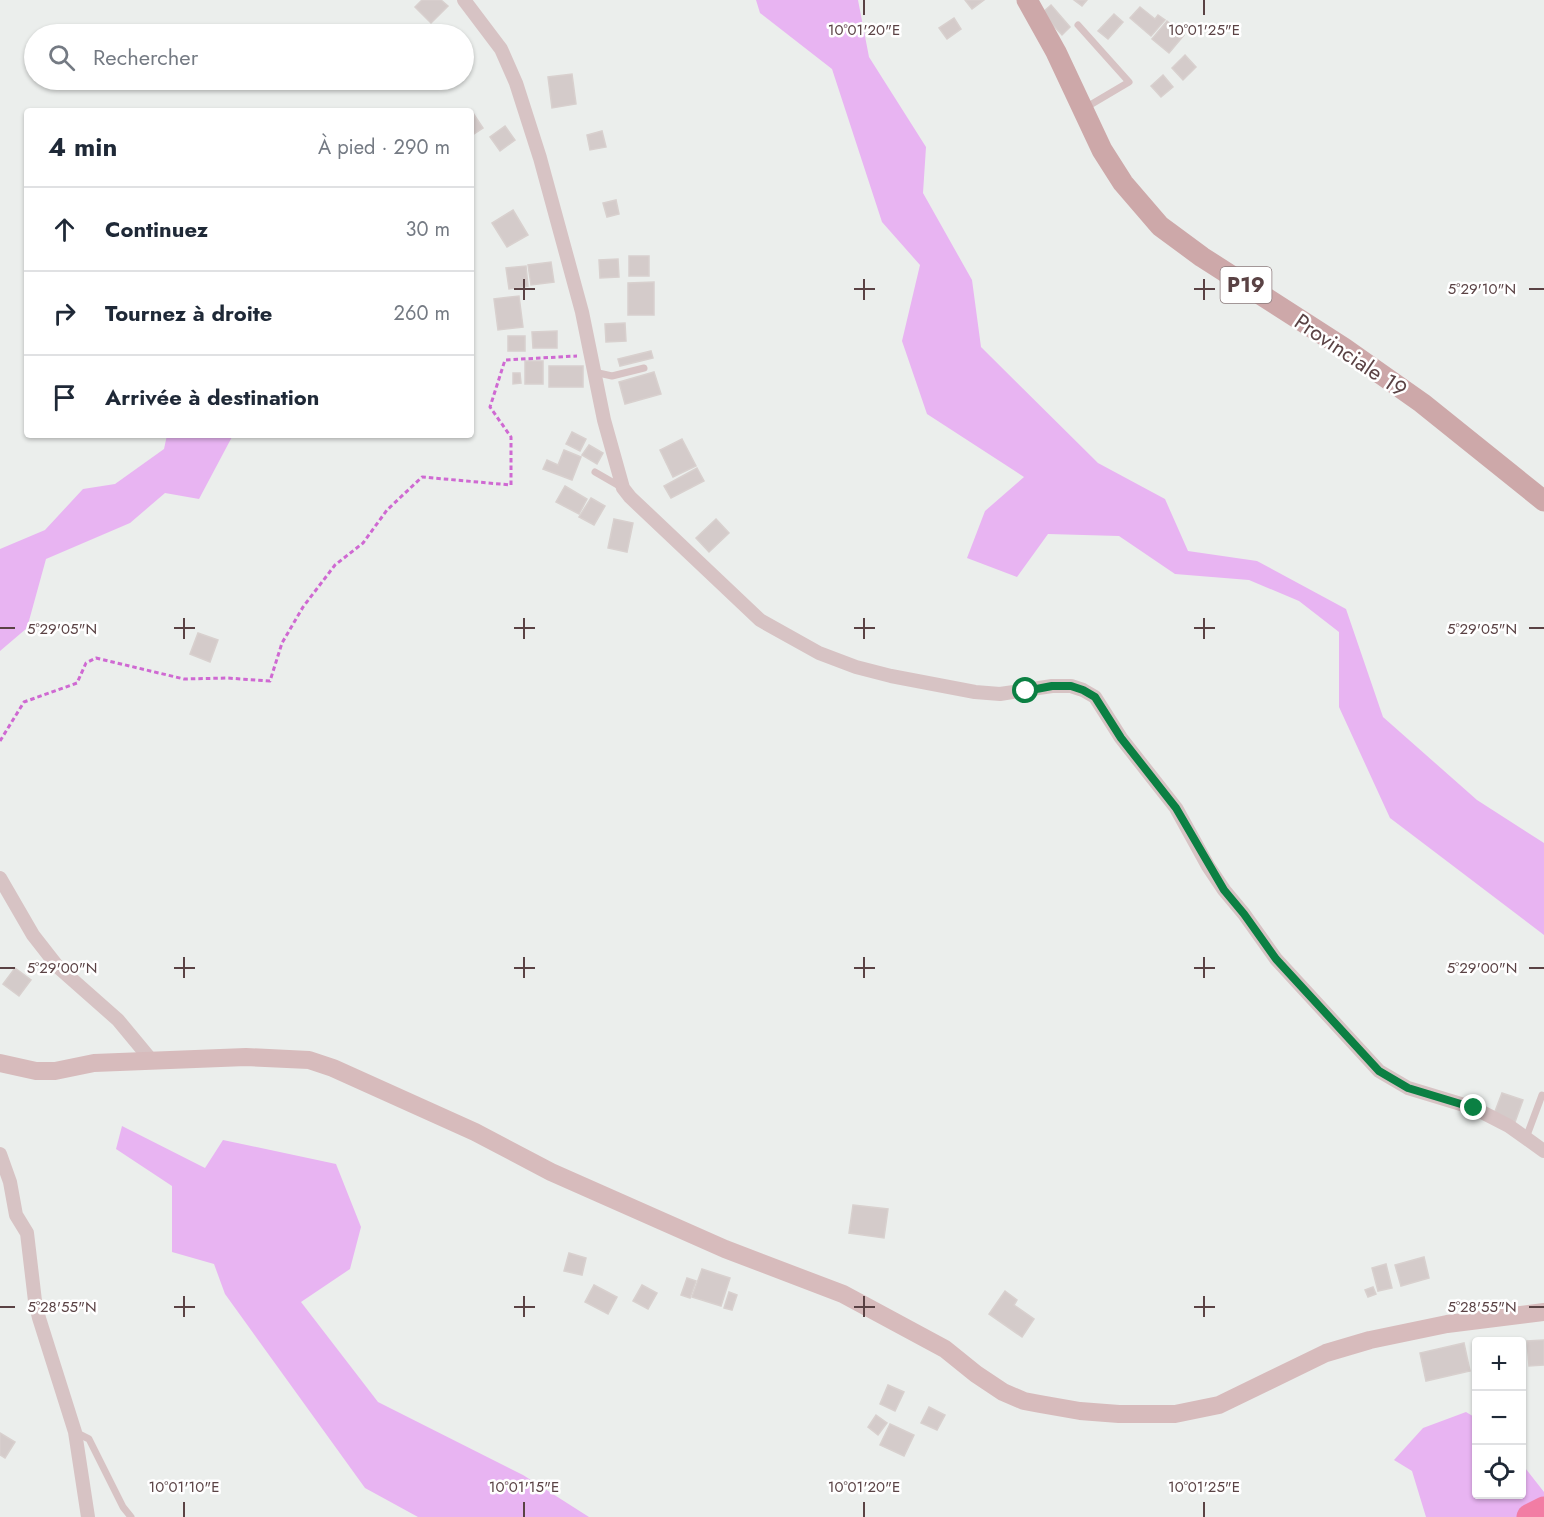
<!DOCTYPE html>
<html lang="fr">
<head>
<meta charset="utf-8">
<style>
  :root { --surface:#fff; --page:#f2f2f3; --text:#1f2937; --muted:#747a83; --line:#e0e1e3 }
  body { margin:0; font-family:Jost,sans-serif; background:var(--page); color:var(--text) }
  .controls { position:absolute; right:18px; bottom:18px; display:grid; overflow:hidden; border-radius:6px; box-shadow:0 2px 4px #0004 }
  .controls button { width:54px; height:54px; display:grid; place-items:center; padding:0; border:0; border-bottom:2px solid var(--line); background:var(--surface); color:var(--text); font:30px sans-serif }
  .stop { position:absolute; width:18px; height:18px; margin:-14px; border:4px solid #0b8043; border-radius:50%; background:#fff }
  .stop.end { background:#0b8043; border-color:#fff; box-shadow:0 2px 6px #0008 }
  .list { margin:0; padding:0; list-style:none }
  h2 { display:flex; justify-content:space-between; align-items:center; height:78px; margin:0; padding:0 24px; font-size:26px }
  h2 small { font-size:20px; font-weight:400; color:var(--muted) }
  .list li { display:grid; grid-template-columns:39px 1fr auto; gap:18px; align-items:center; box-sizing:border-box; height:84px; padding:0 24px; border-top:2px solid var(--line) }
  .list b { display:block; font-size:22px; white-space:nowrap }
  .list em { font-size:20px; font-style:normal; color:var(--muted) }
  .icon { flex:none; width:33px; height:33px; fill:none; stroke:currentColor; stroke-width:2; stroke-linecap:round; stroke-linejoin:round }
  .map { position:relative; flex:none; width:1544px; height:1517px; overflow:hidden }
  .search { position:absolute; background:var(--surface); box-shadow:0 2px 4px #0004; left:24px; top:24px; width:450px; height:66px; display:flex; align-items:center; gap:15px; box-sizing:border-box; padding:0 21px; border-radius:33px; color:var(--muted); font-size:22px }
  .panel { position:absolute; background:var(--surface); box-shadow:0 2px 4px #0004; left:24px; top:108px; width:450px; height:330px; border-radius:6px }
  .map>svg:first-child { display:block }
  .green { fill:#e8b4f2 }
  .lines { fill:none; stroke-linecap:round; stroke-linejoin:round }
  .river { stroke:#f27da4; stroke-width:27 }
  .building { fill:#d4cbca; stroke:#d8d0ce; stroke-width:1.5 }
  .path { stroke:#cf69d2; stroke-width:3; stroke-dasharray:4.5 3; stroke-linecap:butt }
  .lane { stroke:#d7c3c4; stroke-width:7 }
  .street { stroke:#d7c3c4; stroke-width:14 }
  .secondary { stroke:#d7bbbc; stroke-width:18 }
  .primary { stroke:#cda8a9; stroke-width:21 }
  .route { stroke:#0b8043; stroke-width:8 }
  .ticks { fill:none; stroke:#5a4244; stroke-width:2 }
  .labels { text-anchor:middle; stroke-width:5; stroke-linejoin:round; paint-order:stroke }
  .shield { fill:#fff; stroke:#8c7b7c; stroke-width:1.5 }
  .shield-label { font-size:21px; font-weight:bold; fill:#5a4244 }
  .street-label { font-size:22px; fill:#5a4244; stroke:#fff }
  .ticks-label { font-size:15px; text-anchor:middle; fill:#5a4244; stroke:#fff; stroke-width:5; stroke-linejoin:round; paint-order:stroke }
</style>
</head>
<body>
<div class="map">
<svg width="1544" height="1517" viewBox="0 0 1544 1517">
  <rect width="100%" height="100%" fill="#ebeeec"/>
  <g class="green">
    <path d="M756 0H858L869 57 926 147 923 193 972 280 981 347 1098 463 1165 499 1188 551 1257 561 1346 609 1383 717 1477 800 1544 843V935L1390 818 1339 707V632L1299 601 1249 580 1175 574 1119 536 1048 534 1017 577 967 558 985 511 1024 477 927 414 902 341 920 265 882 222 832 69 760 13Z"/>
    <path d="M167 435H233L199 499 165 493 130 523 46 559 27 628 0 651V549L45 530 83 489 115 484 164 449Z"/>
    <path d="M122 1126 205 1168 223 1140 336 1164 361 1227 350 1269 301 1302 378 1402 523 1475 589 1517H418L365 1488 225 1294 214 1264 172 1252V1186L116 1149Z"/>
    <path d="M1466 1412 1476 1418V1494H1522V1464L1544 1492V1517H1426L1412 1471 1394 1460 1423 1428Z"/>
  </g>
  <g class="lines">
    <path class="river" d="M1530 1517 1544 1510"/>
  </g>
  <g class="building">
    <path d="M422 0H441L448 6 431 23 415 7Z"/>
    <path d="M965 0H984L972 9Z"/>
    <path d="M1074 0H1087L1082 6Z"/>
    <path d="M1051 5 1070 27 1062 35 1042 13Z"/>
    <path d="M1140 7 1155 19 1158 15 1165 20 1151 36 1130 18Z"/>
    <path d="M1114 14 1123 22 1108 39 1098 31Z"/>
    <path d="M954 18 961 29 947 39 939 28Z"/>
    <path d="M1167 21 1184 35 1169 53 1152 39Z"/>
    <path d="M441 27 445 31 441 34H437L436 33Z"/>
    <path d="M1185 55 1196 67 1183 80 1172 68Z"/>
    <path d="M572 74 576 104 552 108 548 77Z"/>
    <path d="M1163 75 1173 87 1161 97 1151 86Z"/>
    <path d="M471 110 483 128 471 136 470 111Z"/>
    <path d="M505 126 515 140 500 151 490 137Z"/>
    <path d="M602 131 606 147 590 150 587 135Z"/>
    <path d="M616 200 619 214 607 217 603 203Z"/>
    <path d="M513 210 528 235 507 247 492 223Z"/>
    <rect x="629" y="256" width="20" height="20"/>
    <path d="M618 259 619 277 600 278 599 260Z"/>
    <path d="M551 262 554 282 531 285 528 265Z"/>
    <path d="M526 266 528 286 509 289 506 268Z"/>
    <path d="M654 282V315H628V283Z"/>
    <path d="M519 296 523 327 498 330 494 299Z"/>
    <path d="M625 323 626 341 606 342 605 324Z"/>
    <path d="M557 331V348H533L532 332Z"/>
    <rect x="508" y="336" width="17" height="15"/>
    <path d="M651 351 653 358 620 366 618 359Z"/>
    <rect x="525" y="361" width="18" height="23"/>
    <rect x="549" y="366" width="34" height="21"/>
    <path d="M654 372 661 394 625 404 619 382Z"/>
    <path d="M513 373H520L521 383 513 384Z"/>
    <path d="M572 432 586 439 580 451 566 444Z"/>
    <path d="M682 439 696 466 673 477 660 450Z"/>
    <path d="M589 445 603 453 597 464 582 455Z"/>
    <path d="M564 450 581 457 572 480 543 469 547 460 558 465Z"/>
    <path d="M697 468 704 481 671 498 664 486Z"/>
    <path d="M565 486 587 499 579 514 556 502Z"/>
    <path d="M591 498 605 506 594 525 579 517Z"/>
    <path d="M614 519 633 523 627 552 608 548Z"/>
    <path d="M716 519 729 533 709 552 696 538Z"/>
    <path d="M198 633 218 640 210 662 190 654Z"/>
    <path d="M15 968 31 980 19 996 3 984Z"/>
    <path d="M1502 1093 1523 1100 1515 1122 1494 1114Z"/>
    <path d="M853 1205 888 1209 884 1238 849 1233Z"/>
    <path d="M569 1253 586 1258 582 1275 564 1271Z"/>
    <path d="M1424 1257 1429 1278 1401 1286 1395 1265Z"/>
    <path d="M1386 1264 1392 1288 1378 1291 1372 1268Z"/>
    <path d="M702 1269 730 1278 721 1306 692 1297Z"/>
    <path d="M687 1278 696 1281 690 1298 681 1295Z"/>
    <path d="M594 1285 617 1297 608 1314 585 1302Z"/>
    <path d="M642 1285 657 1293 648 1309 633 1301Z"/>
    <path d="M1373 1287 1376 1294 1368 1297 1365 1290Z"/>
    <path d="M1005 1291 1017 1300 1014 1305 1034 1319 1022 1337 989 1314Z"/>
    <path d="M729 1292 737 1295 732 1310 724 1308Z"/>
    <path d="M1544 1340V1365L1529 1366 1527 1341Z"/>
    <path d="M1464 1343 1470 1371 1426 1381 1420 1353Z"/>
    <path d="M888 1385 904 1392 895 1411 880 1404Z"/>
    <path d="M929 1407 945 1415 937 1430 921 1423Z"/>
    <path d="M876 1415 887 1423 878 1435 868 1427Z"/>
    <path d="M890 1424 914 1435 904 1456 880 1445Z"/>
    <path d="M0 1433 15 1442 5 1458 0 1455Z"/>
  </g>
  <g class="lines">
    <path class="path" d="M0 741 24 702 77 683 86 663 96 658 184 679 227 678 270 681 282 643 303 607 335 565 363 543 387 510 422 477 511 485V437L490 407 505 360 577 356"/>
    <g class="lane">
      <path d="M1078 25 1129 82 1085 108"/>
      <path d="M594 372 612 376 644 368"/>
      <path d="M595 472 621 487"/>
      <path d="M1526 1138 1542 1095"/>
      <path d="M75 1432 89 1439 123 1507 131 1517"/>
    </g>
    <g class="street">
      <path d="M464 0 501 49 516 83 540 158 582 312 604 420 623 488 630 497 760 620 819 653 856 667 891 676 975 692 1000 694 1052 686H1071L1083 690 1095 697 1121 738 1176 808 1208 866 1224 890 1244 914 1276 959 1379 1071 1408 1088 1474 1108 1509 1126 1544 1151"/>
      <path d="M0 878 33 935 58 967 118 1020 152 1061"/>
      <path d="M0 1154 10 1182 16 1215 27 1233 35 1301 39 1318 75 1432 88 1517"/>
    </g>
    <path class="secondary" d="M0 1063 36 1071H55L94 1063 246 1057 309 1060 333 1068 475 1132 551 1172 725 1249 843 1294 945 1349 976 1374 1003 1392 1024 1401 1040 1404 1080 1411 1119 1414H1175L1219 1405 1326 1353 1370 1340 1447 1324 1544 1312"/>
    <path class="primary" d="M1027 0 1056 52 1102 150 1123 183 1160 226 1202 257 1344 348 1422 403 1544 501"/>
  </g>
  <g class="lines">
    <path class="route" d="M1026 691 1052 686H1071L1083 690 1095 697 1121 738 1176 808 1224 890 1244 914 1276 959 1379 1071 1408 1088 1474 1108"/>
  </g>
  <path class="ticks" d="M864 0V15M1204 0V15M524 279V300M864 279V300M1204 279V300M514 289H535M854 289H875M1194 289H1215M1529 289H1544M184 618V639M524 618V639M864 618V639M1204 618V639M0 628H15M174 628H195M514 628H535M854 628H875M1194 628H1215M1529 628H1544M184 957V978M524 957V978M864 957V978M1204 957V978M0 968H15M174 968H195M514 968H535M854 968H875M1194 968H1215M1529 968H1544M184 1296V1317M524 1296V1317M864 1296V1317M1204 1296V1317M0 1307H15M174 1307H195M514 1307H535M854 1307H875M1194 1307H1215M1529 1307H1544M184 1502V1517M524 1502V1517M864 1502V1517M1204 1502V1517"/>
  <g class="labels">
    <rect class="shield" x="1220.5" y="267" width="51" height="36" rx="4.5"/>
    <g class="shield-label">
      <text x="1246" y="292">P19</text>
    </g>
    <g class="street-label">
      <text transform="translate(1351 355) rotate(34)" y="8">Provinciale 19</text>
    </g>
  </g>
  <g class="ticks-label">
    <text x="864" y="35">10°01'20"E</text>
    <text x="1204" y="35">10°01'25"E</text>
    <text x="1482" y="294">5°29'10"N</text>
    <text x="62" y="634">5°29'05"N</text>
    <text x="1482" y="634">5°29'05"N</text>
    <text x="62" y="973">5°29'00"N</text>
    <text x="1482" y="973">5°29'00"N</text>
    <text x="62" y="1312">5°28'55"N</text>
    <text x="1482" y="1312">5°28'55"N</text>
    <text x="184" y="1492">10°01'10"E</text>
    <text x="524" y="1492">10°01'15"E</text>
    <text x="864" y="1492">10°01'20"E</text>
    <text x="1204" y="1492">10°01'25"E</text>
  </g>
</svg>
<div class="controls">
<button>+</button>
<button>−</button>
<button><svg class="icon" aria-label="locate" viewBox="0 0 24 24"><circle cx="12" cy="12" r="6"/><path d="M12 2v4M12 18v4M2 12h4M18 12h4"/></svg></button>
</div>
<div class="stop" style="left:1026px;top:691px"></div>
<div class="stop end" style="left:1474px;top:1108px"></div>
<div class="search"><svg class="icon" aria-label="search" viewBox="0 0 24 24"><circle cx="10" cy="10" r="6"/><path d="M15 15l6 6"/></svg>Rechercher</div>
<section class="panel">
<h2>4 min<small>À pied · 290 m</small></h2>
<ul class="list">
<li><svg class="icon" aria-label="ahead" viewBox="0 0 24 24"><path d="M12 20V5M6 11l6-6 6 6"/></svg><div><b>Continuez</b></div><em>30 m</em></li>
<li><svg class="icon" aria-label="right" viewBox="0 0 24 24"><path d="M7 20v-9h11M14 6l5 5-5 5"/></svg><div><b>Tournez à droite</b></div><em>260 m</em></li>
<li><svg class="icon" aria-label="arrive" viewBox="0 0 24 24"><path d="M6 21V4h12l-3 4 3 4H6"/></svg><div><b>Arrivée à destination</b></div></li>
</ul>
</section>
</div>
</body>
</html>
